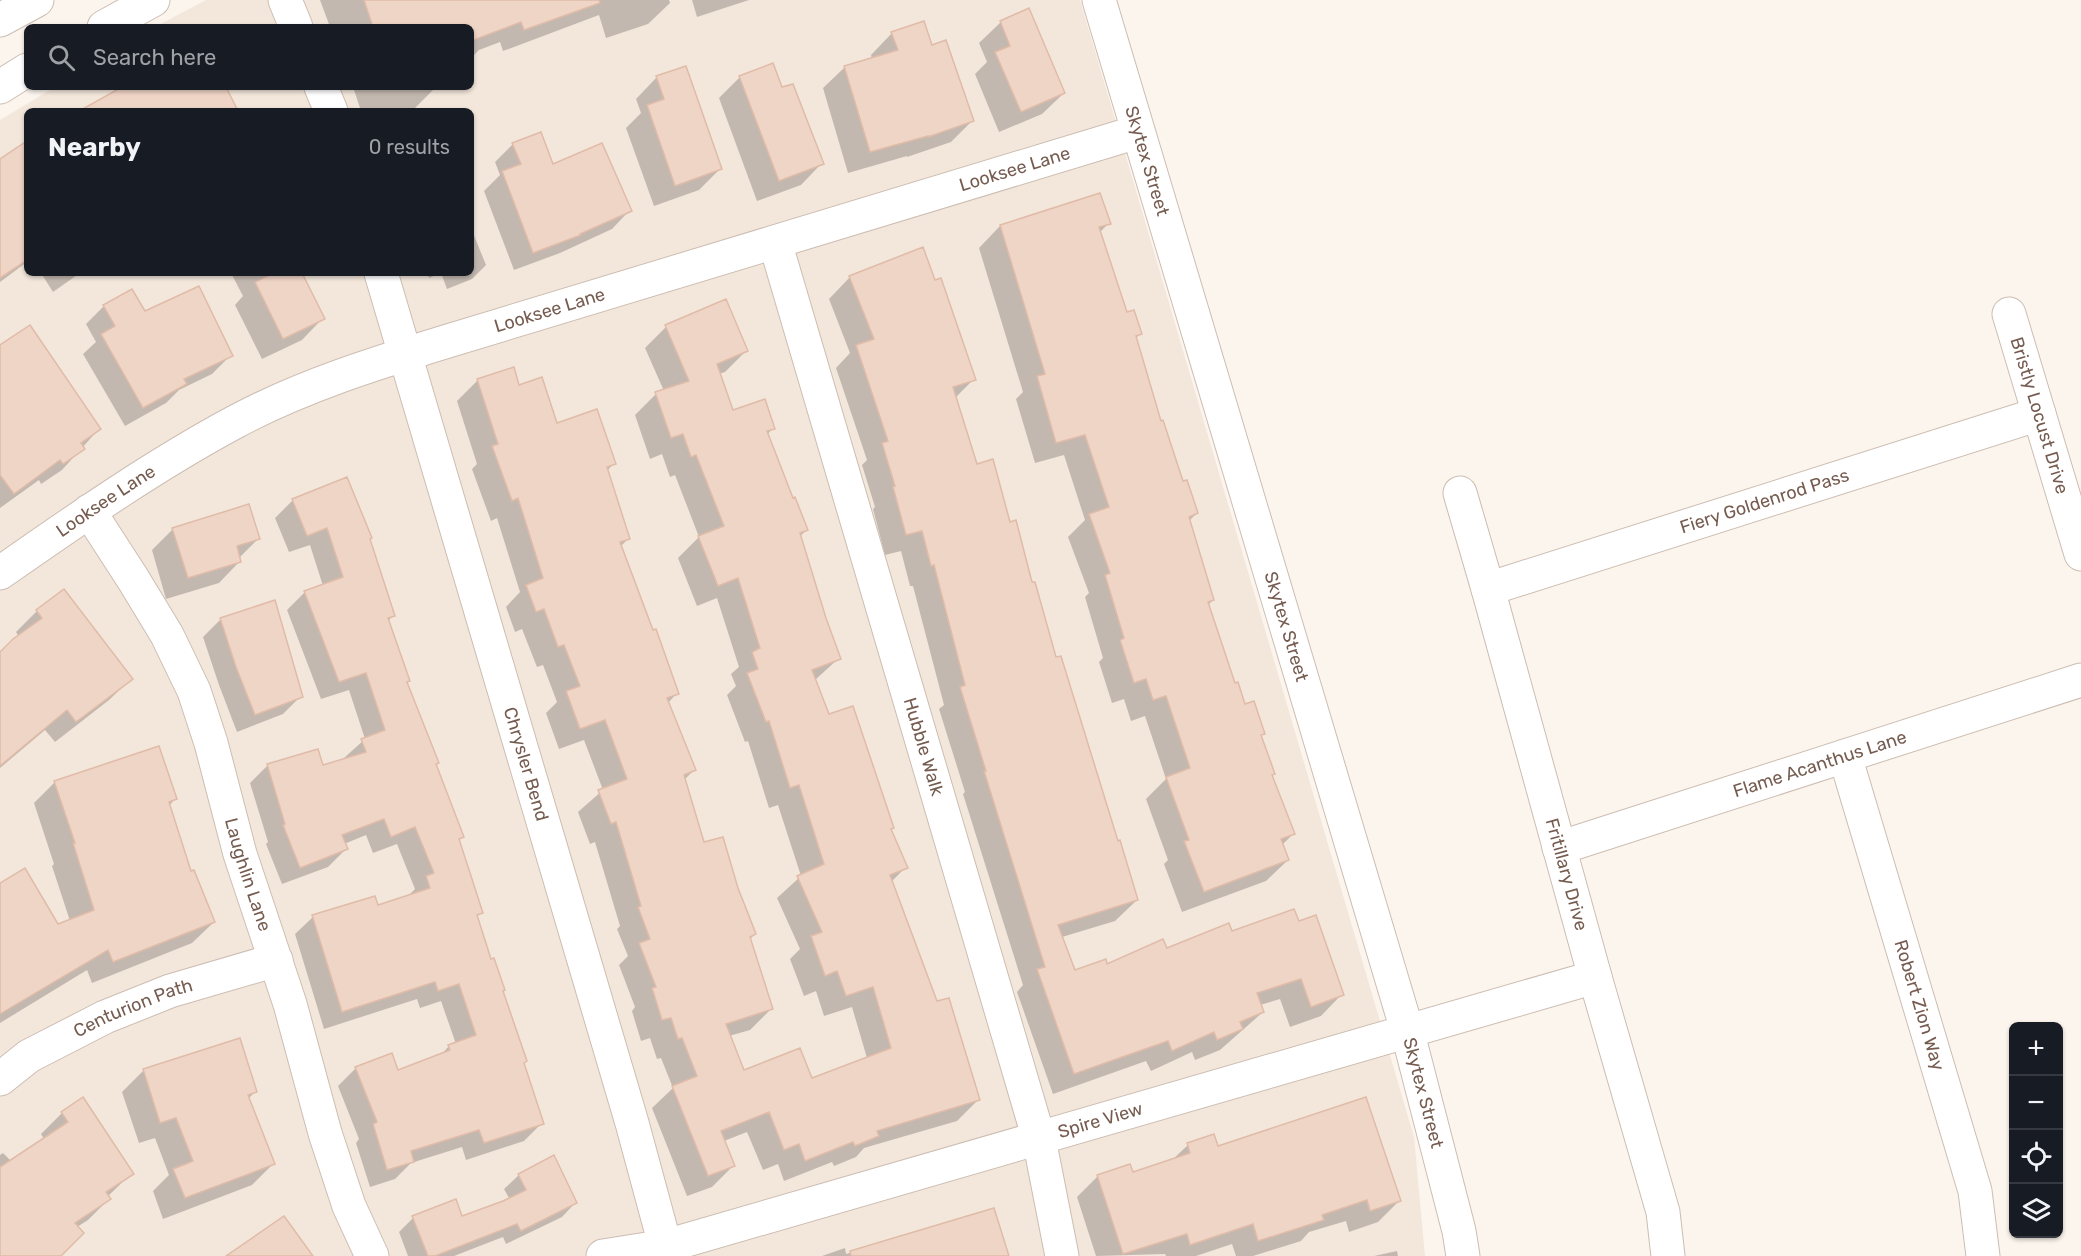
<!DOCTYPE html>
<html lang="en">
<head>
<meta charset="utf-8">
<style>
  :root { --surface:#171b24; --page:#242831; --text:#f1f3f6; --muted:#9ea1a6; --line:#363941 }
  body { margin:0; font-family:Rubik,sans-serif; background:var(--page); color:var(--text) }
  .controls { position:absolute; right:18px; bottom:18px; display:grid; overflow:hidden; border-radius:9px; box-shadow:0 2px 4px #0004 }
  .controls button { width:54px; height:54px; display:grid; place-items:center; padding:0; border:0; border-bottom:2px solid var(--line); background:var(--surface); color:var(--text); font:30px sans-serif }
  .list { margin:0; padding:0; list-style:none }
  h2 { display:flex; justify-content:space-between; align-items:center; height:78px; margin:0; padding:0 24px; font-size:26px }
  h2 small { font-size:20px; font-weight:400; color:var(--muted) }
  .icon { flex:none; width:33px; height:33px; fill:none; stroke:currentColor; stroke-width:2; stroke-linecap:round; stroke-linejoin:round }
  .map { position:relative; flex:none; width:2081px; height:1256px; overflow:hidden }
  .search { position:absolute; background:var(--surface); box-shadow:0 2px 4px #0004; left:24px; top:24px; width:450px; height:66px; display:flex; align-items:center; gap:15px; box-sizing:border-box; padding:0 21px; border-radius:9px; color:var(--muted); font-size:22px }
  .panel { position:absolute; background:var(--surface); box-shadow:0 2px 4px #0004; left:24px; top:108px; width:450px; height:168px; border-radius:9px }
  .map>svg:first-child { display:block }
  .residential { fill:#f3e7db; fill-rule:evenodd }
  .shadow { fill:#0003 }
  .building { fill:#efd5c6; stroke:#e0bba8; stroke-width:1.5 }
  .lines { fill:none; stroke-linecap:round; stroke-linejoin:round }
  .minor-casing { stroke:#cdbdb2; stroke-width:35 }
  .minor { stroke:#fff; stroke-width:33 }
  .labels { text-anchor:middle; stroke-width:5; stroke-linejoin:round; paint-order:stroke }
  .street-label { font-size:18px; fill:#765c50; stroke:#fef9f3 }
</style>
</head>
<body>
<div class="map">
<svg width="2081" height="1256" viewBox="0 0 2081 1256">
  <rect width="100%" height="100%" fill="#fbf5ed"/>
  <path class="residential" d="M206 0H1080L1414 1137 1425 1256H0V120L55 87H471V27H155ZM27 111H471V273H27Z"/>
  <g class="shadow">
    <path d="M320 0H669L670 3 648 24 606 38 599 15 503 51 500 42 479 50 471 58V27H330Z"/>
    <path d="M692 0H749L697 17Z"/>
    <path d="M1001 22 1064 93 1042 114 999 132 975 74 987 62 979 43Z"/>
    <path d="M892 33 931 47 972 121 951 142 907 157V156L848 173 823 88 845 67 872 59 871 55Z"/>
    <path d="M657 77 720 169 699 190 654 206 626 128 641 113 636 99Z"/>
    <path d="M740 77 781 89 822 163 801 185 757 201 719 98Z"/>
    <path d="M353 87H432L433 90 412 111H361Z"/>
    <path d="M27 143V262L0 282V161Z"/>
    <path d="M513 144 630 210 612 229 560 253 514 270 484 191 500 175 495 162Z"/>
    <path d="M1109 223 1099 233 1126 314 1140 334 1136 338 1160 423 1182 483 1197 513 1189 521 1213 600 1208 605 1234 685 1244 706 1263 733 1260 736 1271 776 1294 833 1282 845 1288 860 1266 881 1182 912 1164 864 1168 860 1146 799 1166 779 1145 716 1131 721 1124 699 1112 703 1099 662 1103 658 1085 597 1089 593 1068 537 1085 520 1064 455 1035 463 1016 399 1023 392 979 248 1000 226Z"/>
    <path d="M471 228 486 265 472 279 447 289 441 273 429 278 427 273H471Z"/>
    <path d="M41 273H80L53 292Z"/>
    <path d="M234 273H300L323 318 302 340 262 359 235 305 243 296 232 275Z"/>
    <path d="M850 277 974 379 955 398 976 466 1009 523 1137 900 1115 921 1062 937 1075 972 1106 966 1231 933 1298 923 1342 994 1321 1016 1290 1027 1280 999 1260 1005 1263 1012 1220 1050 1195 1060 1192 1052 1151 1071 1146 1061 1053 1094 1017 992 1023 985 963 794 965 792 939 709 944 705 913 586H910L901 551 885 555 873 509 875 507 862 465 867 460 836 368 850 353 829 299Z"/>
    <path d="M104 306 144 313 231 355 212 374 179 390 166 403 125 426 83 354 96 342 86 324Z"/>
    <path d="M666 327 747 350 725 372 719 374 732 411 773 428 767 435 792 500 807 530 799 537 824 619 839 658 814 681 828 716 890 830 906 867 891 882 936 1003 978 1100 957 1121 864 1148 856 1157 834 1166 832 1162 784 1181 778 1164 763 1170 747 1132 724 1141 733 1166 712 1187 687 1196 652 1108 673 1088 661 1058 657 1059 650 1038 641 1041 632 1011 635 1007 619 965 628 956 617 929 620 926 595 842 590 844 578 812 603 790 584 740 559 749 546 713 557 702 543 665 537 667 522 629 515 632 506 607 520 592 497 518 491 521 472 469 477 464 457 401 478 380 518 386 556 425 614 463 607 471 628 539 620 547 677 693 668 703 694 770 684 780 703 844 737 889 755 934 749 940 772 1008 750 1030 729 1036 744 1072 812 1080 867 1058 852 1007 824 1016 816 991 804 996 790 959 800 949 777 898 801 876 778 805 769 808 748 741 745 742 727 695 736 686 731 674 739 667 717 598 697 606 678 558 699 537 675 475 670 477 662 454 650 459 635 415 656 394 664 391 645 348Z"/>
    <path d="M0 364 99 429 62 470 41 484 39 480 0 508Z"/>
    <path d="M293 500 368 539 394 615 388 621 406 682 462 836 458 841 481 912 476 918 501 991 542 1123 524 1141 466 1160 462 1147 411 1163 395 1179 370 1187 356 1143 359 1139 338 1086 356 1068 397 1071 440 1056 449 1046 456 1044 441 1001 420 1008 417 999 324 1029 295 934 313 917 377 906 409 895 415 889 397 844 373 853 366 835 344 844 346 849 328 867 282 884 266 844 268 842 250 783 268 765 322 767 345 760 344 758 365 739 349 690 321 699 287 610 305 592 323 586 310 545 289 552 275 518Z"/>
    <path d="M173 529 258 539 239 558 240 561 219 583 166 599 152 550Z"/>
    <path d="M37 611 131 679 109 700 55 742 45 730 0 768V653L19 637 16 632Z"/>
    <path d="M221 619 301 696 283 714 237 732 219 685 203 637Z"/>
    <path d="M55 782 175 799 169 806 190 873 214 922 192 943 92 983 87 970 0 1023V885L58 926 70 921 52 866 54 864 34 803Z"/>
    <path d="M239 1040 256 1091 248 1099 273 1164 252 1185 163 1219 153 1191 169 1175 155 1138 139 1143 122 1092 143 1071Z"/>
    <path d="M62 1113 132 1173 107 1197 109 1199 88 1220 77 1227 60 1256H0V1155L3 1153 11 1161 44 1139 41 1134Z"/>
    <path d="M1188 1145 1399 1201 1378 1222 1349 1232 1346 1221 1309 1232 1301 1241 1253 1256H1236L1232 1244 1196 1256H1166L1165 1254 1096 1256 1077 1197 1098 1176 1132 1174 1172 1160Z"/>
    <path d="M553 1157 576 1202 562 1217 506 1244 503 1237 454 1256H408L399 1232 413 1218H462L509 1198 504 1189 519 1175Z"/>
    <path d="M993 1210 1007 1256H822L845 1248 846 1254Z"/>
    <path d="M1397 1251 1398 1256H1374Z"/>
  </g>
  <g class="building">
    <path d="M364 0H599L600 3 524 30 521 22 471 41V27H373Z"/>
    <path d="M1029 8 1065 93 1021 112 995 52 1010 46 1000 21Z"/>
    <path d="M924 21 932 45 946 40 974 121 928 137V136L870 152 844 66 898 50 891 32Z"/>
    <path d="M773 63 782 87 793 84 824 164 779 181 739 76Z"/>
    <path d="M686 66 722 169 675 186 647 105 664 99 656 76Z"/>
    <path d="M122 87H226L238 111H79Z"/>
    <path d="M541 132 553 164 602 143 632 211 580 234 581 235 533 253 502 171 521 164 512 143Z"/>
    <path d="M27 141V260L0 278V159Z"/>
    <path d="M1100 193 1111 224 1099 227 1127 312 1134 310 1142 334 1136 336 1161 421 1163 420 1183 481 1187 480 1198 513 1189 517 1214 600 1208 602 1235 683 1238 682 1245 704 1254 701 1265 734 1261 735 1275 774 1272 775 1295 834 1281 839 1289 860 1204 892 1184 841 1189 840 1166 777 1190 768 1166 696 1153 700 1146 679 1134 683 1120 640 1124 638 1105 575 1110 573 1089 514 1109 507 1085 435 1056 443 1037 376 1045 374 1000 225Z"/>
    <path d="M923 247 935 280 941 278 976 380 953 387 977 464 993 459 1010 522 1016 520 1032 582H1035L1056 657 1061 656 1118 841 1120 840 1138 900 1058 925 1075 970 1106 959 1107 964 1163 939 1167 948 1229 923 1232 931 1294 909 1299 921 1316 915 1344 995 1311 1007 1301 979 1257 993 1264 1012 1240 1022 1243 1029 1217 1040 1214 1032 1172 1051 1168 1041 1074 1074 1037 969 1045 967 984 771H986L960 687 965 685 934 565 931 566 922 531 906 535 893 487 895 486 882 443 888 441 856 345 874 339 849 276Z"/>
    <path d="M274 273H302L325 319 283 339 255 282Z"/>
    <path d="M199 286 233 356 184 379 187 384 143 408 101 334 115 326 103 305 132 289 145 311Z"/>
    <path d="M726 299 748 351 717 364 733 410 765 399 775 429 767 431 793 498 795 497 808 530 800 533 826 618 841 659 812 670 829 714 853 706 894 828 891 829 908 868 890 875 937 1001 949 998 980 1100 877 1131 879 1136 855 1146 853 1142 805 1161 799 1144 784 1150 769 1112 721 1131 735 1166 708 1176 672 1086 697 1076 682 1038 678 1039 671 1018 662 1020 652 988 656 987 639 943 650 939 638 907 641 906 616 822 611 824 598 790 627 779 605 720 580 729 566 691 580 686 564 645 558 647 544 609 536 612 526 585 543 578 518 498 512 501 492 446 498 444 477 379 514 367 519 385 542 377 557 423 597 409 616 464 607 467 630 539 620 542 653 630 656 629 679 694 667 698 696 770 684 775 704 842 723 837 738 888 756 934 750 937 773 1009 726 1024 744 1070 800 1048 812 1078 891 1048 873 987 846 996 837 971 825 976 811 936 822 932 797 876 824 864 799 785 790 788 769 721 766 722 747 673 758 669 752 652 760 648 738 578 718 586 698 536 724 526 696 455 691 457 683 434 671 438 655 392 689 381 665 325Z"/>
    <path d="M30 325 101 429 81 443 85 449 63 464 60 460 14 494 0 475V345Z"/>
    <path d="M347 477 372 538 370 539 395 616 388 618 410 681 407 682 439 763 436 764 464 837 459 839 483 913 477 915 491 959 494 958 505 990 503 991 527 1061 524 1063 544 1124 484 1143 479 1130 411 1151 414 1162 387 1170 373 1124 377 1122 355 1067 392 1053 398 1070 450 1050 448 1045 476 1035 459 984 438 991 435 982 342 1012 312 915 375 896 378 905 430 888 426 876 434 873 415 827 391 837 384 819 342 835 348 849 300 868 283 825 285 824 267 764 318 749 323 765 366 752 361 739 385 730 366 673 339 682 304 591 343 577 327 528 307 536 292 499Z"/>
    <path d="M249 504 260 539 237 546 241 562 188 578 172 528Z"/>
    <path d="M64 589 133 679 76 722 67 710 0 766V652L13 639 42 618 36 610Z"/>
    <path d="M275 600 303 697 255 715 236 667 220 618Z"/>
    <path d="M159 746 177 799 169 802 191 871 194 870 215 922 113 962 108 950 0 1014V883L25 868 58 924 94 910 73 843H75L54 781Z"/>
    <path d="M240 1038 257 1092 248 1095 275 1164 185 1198 173 1169 193 1161 176 1118 160 1123 143 1069Z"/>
    <path d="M83 1097 134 1174 106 1192 111 1199 75 1223 84 1233 61 1256H0V1167L68 1122 61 1112Z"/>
    <path d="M1366 1097 1401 1201 1370 1211 1367 1200 1322 1215 1324 1220 1258 1241 1253 1224 1190 1245 1187 1234 1123 1254 1097 1175 1130 1164 1133 1172 1190 1153 1187 1143 1214 1134 1218 1146Z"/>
    <path d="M554 1155 577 1203 521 1231 517 1224 435 1256H428L412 1216 456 1199 462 1216 503 1201 526 1190 518 1174Z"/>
    <path d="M994 1208 1009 1256H851L850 1251Z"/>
    <path d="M284 1216 313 1256H226Z"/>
  </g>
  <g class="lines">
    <defs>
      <g id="minor">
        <path d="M285 0 296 27"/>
        <path id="s1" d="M1099 0 1407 1030 1459 1231 1463 1256"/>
        <path d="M0 20 37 0"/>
        <path d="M104 27 153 0"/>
        <path d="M0 87 27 70"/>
        <path d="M321 87 331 111"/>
        <path id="s2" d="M775 242 1039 1139 1062 1256"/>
        <path id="s3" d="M381 273 632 1123 668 1256"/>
        <path id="s4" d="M2009 314 2081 554"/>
        <path id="s5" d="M1460 493 1488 589 1595 977 1663 1212 1668 1256"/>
        <path id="s6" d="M89 511 133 579 167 635 194 691 211 743 240 854 290 1004 325 1133 349 1206 372 1256"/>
        <path id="s7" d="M0 573C76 520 153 466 235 422 302 386 376 363 448 341L1137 132"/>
        <path id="s8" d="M1488 589 2039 414"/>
        <path id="s9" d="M1845 756 1975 1191 1983 1256"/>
        <path id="s10" d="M1559 848 2081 680"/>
        <path id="s11" d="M0 1079 29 1056 105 1017 170 991 276 960"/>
        <path id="s12" d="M603 1256 666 1246 1595 977"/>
      </g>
    </defs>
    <use href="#minor" class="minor-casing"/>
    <use href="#minor" class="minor"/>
  </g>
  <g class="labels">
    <g class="street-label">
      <text dy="6" stroke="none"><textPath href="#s1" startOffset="168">Skytex Street</textPath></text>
      <text dy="6" stroke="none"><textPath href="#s7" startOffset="1100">Looksee Lane</textPath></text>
      <text dy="6" stroke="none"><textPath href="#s7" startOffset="614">Looksee Lane</textPath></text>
      <text dy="6" stroke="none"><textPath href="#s4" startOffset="106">Bristly Locust Drive</textPath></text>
      <text dy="6" stroke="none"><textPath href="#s7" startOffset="128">Looksee Lane</textPath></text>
      <text dy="6" stroke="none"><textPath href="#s8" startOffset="290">Fiery Goldenrod Pass</textPath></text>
      <text dy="6" stroke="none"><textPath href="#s1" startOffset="654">Skytex Street</textPath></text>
      <text dy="6" stroke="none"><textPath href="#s2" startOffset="526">Hubble Walk</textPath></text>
      <text dy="6" stroke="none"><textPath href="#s3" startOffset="512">Chrysler Bend</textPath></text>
      <text dy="6" stroke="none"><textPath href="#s10" startOffset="274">Flame Acanthus Lane</textPath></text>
      <text dy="6" stroke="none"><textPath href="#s5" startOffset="396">Fritillary Drive</textPath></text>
      <text dy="6" stroke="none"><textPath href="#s6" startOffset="400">Laughlin Lane</textPath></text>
      <text dy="6" stroke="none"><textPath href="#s9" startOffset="260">Robert Zion Way</textPath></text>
      <text dy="6" stroke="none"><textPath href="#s11" startOffset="152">Centurion Path</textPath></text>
      <text dy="6" stroke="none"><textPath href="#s1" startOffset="1140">Skytex Street</textPath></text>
      <text dy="6" stroke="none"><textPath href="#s12" startOffset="516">Spire View</textPath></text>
    </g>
  </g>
</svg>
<div class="controls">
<button>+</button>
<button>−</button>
<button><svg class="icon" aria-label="locate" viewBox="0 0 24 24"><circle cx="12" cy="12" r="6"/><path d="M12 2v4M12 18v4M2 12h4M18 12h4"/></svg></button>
<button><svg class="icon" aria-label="layers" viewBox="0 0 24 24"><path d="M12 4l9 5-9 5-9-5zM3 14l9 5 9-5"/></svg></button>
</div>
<div class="search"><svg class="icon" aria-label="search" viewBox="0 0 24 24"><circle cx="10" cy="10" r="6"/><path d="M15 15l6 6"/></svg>Search here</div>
<section class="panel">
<h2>Nearby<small>0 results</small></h2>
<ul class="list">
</ul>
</section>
</div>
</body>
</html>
